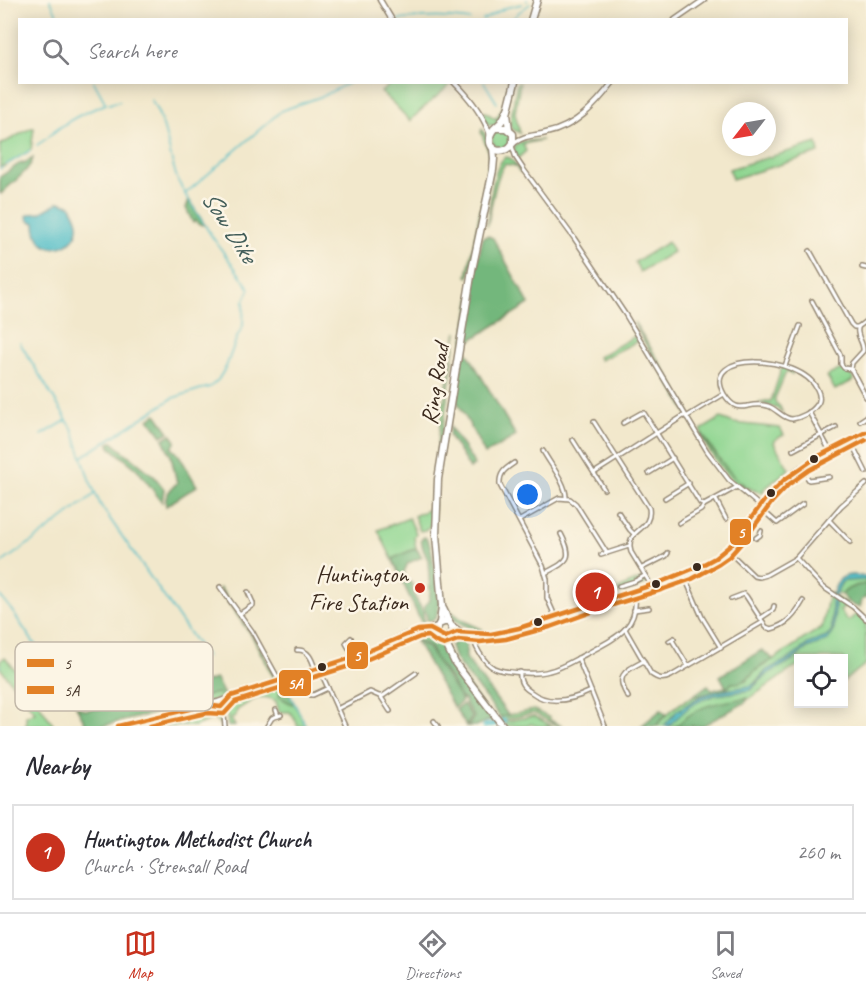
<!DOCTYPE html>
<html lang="en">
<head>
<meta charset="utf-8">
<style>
  :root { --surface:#fff; --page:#f2f2f3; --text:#2b2b33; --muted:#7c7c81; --line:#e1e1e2; --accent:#c8321e }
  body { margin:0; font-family:Caveat,sans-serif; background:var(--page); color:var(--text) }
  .controls { position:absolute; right:18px; bottom:18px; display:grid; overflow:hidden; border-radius:0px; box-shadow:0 3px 15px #0003 }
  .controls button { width:54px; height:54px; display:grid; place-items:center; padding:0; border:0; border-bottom:2px solid var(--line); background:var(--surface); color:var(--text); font:30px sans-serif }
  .compass { position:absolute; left:722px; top:102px; width:54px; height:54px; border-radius:50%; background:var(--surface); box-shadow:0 3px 15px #0003; rotate:239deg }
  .you { position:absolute; left:528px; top:495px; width:21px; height:21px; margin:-15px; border:4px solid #fff; border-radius:50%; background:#1a73e8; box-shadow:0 0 0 9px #1a73e833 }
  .badge { display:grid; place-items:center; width:39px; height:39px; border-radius:50%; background:var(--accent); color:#fff; font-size:20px; font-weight:700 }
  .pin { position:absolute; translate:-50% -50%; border:3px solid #fff; box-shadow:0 2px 6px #0006 }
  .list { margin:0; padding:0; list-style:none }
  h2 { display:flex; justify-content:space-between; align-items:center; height:78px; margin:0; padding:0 24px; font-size:26px }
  h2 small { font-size:20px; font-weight:400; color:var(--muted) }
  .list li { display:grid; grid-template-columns:39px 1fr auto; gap:18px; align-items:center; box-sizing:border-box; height:96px; margin:0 12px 12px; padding:0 12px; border:2px solid var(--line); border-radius:0px }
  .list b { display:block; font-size:22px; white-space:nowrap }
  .list p { margin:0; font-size:20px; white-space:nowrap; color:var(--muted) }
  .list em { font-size:20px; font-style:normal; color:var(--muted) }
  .icon { flex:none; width:33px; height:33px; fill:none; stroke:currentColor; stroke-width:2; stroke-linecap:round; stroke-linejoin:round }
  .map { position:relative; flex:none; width:866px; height:726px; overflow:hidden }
  .search { position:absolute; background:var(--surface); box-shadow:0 3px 15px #0003; left:18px; right:18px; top:18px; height:66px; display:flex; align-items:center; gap:15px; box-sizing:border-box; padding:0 21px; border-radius:0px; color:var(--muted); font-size:22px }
  .sheet { height:186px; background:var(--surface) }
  nav { display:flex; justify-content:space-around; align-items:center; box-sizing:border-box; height:84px; border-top:2px solid var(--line); background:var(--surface); font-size:16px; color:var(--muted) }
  nav a { display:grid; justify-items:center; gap:3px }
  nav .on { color:var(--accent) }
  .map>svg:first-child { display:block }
  .green { fill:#8fd691; stroke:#658058; stroke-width:1.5 }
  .forest { fill:#73b77b; stroke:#57704c; stroke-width:1.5 }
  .water { fill:#4fbdc7; stroke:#457472; stroke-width:1.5 }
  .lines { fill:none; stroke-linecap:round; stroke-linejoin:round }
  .stream { stroke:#4fbdc7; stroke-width:1.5 }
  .river { stroke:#4fbdc7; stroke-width:5 }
  .minor-casing { stroke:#968975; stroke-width:6 }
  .tertiary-casing { stroke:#968975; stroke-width:7 }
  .trunk-casing { stroke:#968975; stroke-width:9 }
  .minor { stroke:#fff; stroke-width:3 }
  .tertiary { stroke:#fff; stroke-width:4 }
  .trunk { stroke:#fff; stroke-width:6 }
  .bus-1-casing { stroke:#fcf5e5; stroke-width:9 }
  .bus-2-casing { stroke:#fcf5e5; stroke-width:9 }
  .bus-1 { stroke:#e28126; stroke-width:4.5 }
  .bus-2 { stroke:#e28126; stroke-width:4.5 }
  .bus-dot { fill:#3b2a1e; stroke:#fcf5e5; stroke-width:2 }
  .poi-dot { fill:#c8321e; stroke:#fcf5e5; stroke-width:2 }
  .labels { text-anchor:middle; stroke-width:5; stroke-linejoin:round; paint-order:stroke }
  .street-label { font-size:24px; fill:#3b2a1e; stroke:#fcf5e5 }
  .poi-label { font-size:24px; fill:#3b2a1e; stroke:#fcf5e5; text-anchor:end }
  .water-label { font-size:26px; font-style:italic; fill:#425d59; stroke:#fcf5e5 }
  .key { fill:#fcf5e5; stroke:#c2b8a9; stroke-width:1.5 }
  .key-label { font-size:16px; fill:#3b2a1e }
  .line-badge { stroke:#fcf5e5; stroke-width:2 }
  .badge-label { font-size:16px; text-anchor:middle; font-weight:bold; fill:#fff }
</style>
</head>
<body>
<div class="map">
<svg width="866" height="726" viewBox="0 0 866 726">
  <rect width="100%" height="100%" fill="#fcf5e5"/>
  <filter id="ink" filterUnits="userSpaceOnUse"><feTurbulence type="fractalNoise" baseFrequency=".0167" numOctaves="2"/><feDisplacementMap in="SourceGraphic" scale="12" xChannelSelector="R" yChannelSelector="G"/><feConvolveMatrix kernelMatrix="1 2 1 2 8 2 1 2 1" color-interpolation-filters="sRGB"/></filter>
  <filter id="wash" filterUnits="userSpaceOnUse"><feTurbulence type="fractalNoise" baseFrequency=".008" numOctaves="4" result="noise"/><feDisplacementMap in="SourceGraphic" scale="24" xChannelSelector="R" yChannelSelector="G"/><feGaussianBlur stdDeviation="1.35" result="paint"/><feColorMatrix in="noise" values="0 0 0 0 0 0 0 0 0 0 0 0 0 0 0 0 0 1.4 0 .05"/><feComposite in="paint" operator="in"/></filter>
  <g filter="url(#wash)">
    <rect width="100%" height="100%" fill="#f2e8cc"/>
    <g class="green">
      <path d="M414 82H450L451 84 421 110 410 121 395 105 381 92 392 83H410L411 85Z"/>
      <path d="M509 83H512L503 115 495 125H488L482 114 485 112 496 119 502 109Z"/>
      <path d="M517 83H520L515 113 520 133 512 129 510 124Z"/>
      <path d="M31 128H34L31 150 3 167 2 166 0 167V145Z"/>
      <path d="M482 129C489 139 491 153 492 164L469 277 467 276 487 176 489 159 488 150 481 132Z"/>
      <circle cx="501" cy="139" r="9"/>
      <path d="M542 140 523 144 526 151 518 158 514 152 515 145 523 141Z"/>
      <path d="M817 143 819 153 732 179 729 169Z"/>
      <path d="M505 157 510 158 521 171 520 172 515 166 505 164C495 176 491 211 487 227 490 208 491 170 505 157Z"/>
      <path d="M668 242 673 252 640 272 635 262Z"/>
      <path d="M634 322 673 383 689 413H687L636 328Z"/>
      <path d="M457 332 434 488 433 515 430 526 425 530 420 531 414 516 430 509 442 411Z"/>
      <path d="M635 336 638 341 600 360 598 357Z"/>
      <path d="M782 367 793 371 792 374 786 372 775 398V402L780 407 782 412 776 408 760 403 765 401H771Z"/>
      <path d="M841 369 850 373 854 380 835 390 827 376Z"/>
      <path d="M721 418 734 423 780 428 784 435 776 439 774 443 789 469 763 490 764 492 762 493C735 487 716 455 702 433L701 430Z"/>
      <path d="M701 434C715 456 730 476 751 492 731 488 711 454 700 436Z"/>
      <path d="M409 518 416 533 414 537 416 548 395 558 394 563 378 530Z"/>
      <path d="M643 578 647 581 646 584 620 593 618 590 622 587Z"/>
      <path d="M857 579 866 580V584C857 585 846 587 842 595L836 594C841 580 842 581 857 579Z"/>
      <path d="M220 588 256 640 276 678 273 677 253 638 219 589Z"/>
      <path d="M829 593 832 594V630L827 637 808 644 791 658 767 670 752 686 725 690 732 683 747 680 754 672 822 627Z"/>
      <path d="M835 597 847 604 840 611 848 621 858 613 866 622V664L844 681V658H798V665L747 700V698C716 704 700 704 676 726H668L681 713 698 701 715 695 750 690 767 674 793 660 807 648 828 640 834 629Z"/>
      <path d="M5 657 25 683 54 726H26V716L35 712 0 668V661Z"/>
      <path d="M281 683 285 700 292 704 294 703 306 726H297V723L290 712H279L276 701C260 692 251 701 237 710L236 715 231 719 235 726H228L227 717 224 708 225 704 230 699 269 685Z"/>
      <path d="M218 693 221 698 170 710 169 707 194 699Z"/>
      <path d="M697 695 701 696 677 711 664 726H656C667 713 680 701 697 695Z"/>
      <path d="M207 707 216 708 220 712 222 723 220 724 215 719H212L195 726H184L183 714Z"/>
      <path d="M534 710 550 718V720L562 726H558L534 713 503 720 500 717Z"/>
      <path d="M534 716 552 726H537L531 724 527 726H507L504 722Z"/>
    </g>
    <g class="forest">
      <path d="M33 158C31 170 10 184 1 194L0 193V177L22 162V164Z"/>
      <path d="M189 200 205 225 198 224 196 221 193 223 186 208Z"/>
      <path d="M488 236 493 238 529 304 463 345 516 436 485 454 456 399 463 345 474 279 483 237Z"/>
      <path d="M156 414 169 432 162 436 149 419Z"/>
      <path d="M450 427 472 460 474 465 470 469 449 435Z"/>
      <path d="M171 434 176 441 172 448 179 455 197 486 166 506C164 495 170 490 177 483L171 456 163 439Z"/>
      <path d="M112 442 154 476 164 489 162 502 137 469 110 447 109 443Z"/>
      <path d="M424 537 426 538C434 547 431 561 436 571L439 606 436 618 428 622 424 607 429 600 430 594 428 560 423 549 421 540Z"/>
      <path d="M416 548 422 557 408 563 404 572 407 580 412 584 414 596 423 611 424 624H422L394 563V558Z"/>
      <path d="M866 584V597L862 600 860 607C853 607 846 601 842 595 847 587 857 585 866 584Z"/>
      <path d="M447 608 464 621 482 629V631C469 629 449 621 447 608Z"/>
      <path d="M416 634H421L442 645 454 666 493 719 476 726H468L474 717 465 703V700L462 699 459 696 449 677 436 660 430 647 414 638 413 635Z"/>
      <path d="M460 640H466V658L508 715 507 716 500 717 458 663 454 656 451 645Z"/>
      <path d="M416 641 428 647 462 701 454 708Z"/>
      <path d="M762 650 773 659C767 663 760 667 755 671 747 678 744 684 732 683L725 690 691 697 708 685 712 690 726 687 720 676Z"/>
      <path d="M216 679 225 697 221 698 218 693 194 699 169 707 170 710 101 726H87L76 706 85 710 107 708 135 699 159 694 161 701 167 699 168 692Z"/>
      <path d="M284 682 294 703 292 704 279 697 281 683Z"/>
      <path d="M747 698 746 702 702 726H676C700 703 717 703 747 698Z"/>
      <path d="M463 704 472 717 466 726 456 710Z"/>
      <path d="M661 710 666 714 656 726H641Z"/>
      <path d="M183 714 184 726H166L162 718Z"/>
    </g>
    <g class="water">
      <path d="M59 202 70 205C73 210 77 217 78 223 82 247 36 264 35 223L28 220 27 216 30 214 40 213Z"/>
      <path d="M852 575 866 576V580L844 581 841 583 836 594 833 593C837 582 839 576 852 575Z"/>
      <path d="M832 594 835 596 834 629 828 640 807 648 793 660 767 674 750 690 715 695 703 699 690 706 668 726H664L677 711 701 696 715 692 750 686 757 682 767 670 791 658 808 644 827 637 832 630Z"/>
    </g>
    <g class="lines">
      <g class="stream">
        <path d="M50 0 60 20"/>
        <path d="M527 1V0"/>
        <path d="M398 20C422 17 446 16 470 20"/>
        <path d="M483 20 505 8 522 4"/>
        <path d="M512 20 519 12 530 4"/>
        <path d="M484 82 497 103"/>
        <path d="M151 100C167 124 168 154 178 181 180 185 183 189 185 193"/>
        <path d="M109 104 120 101"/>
        <path d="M48 137C67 120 83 113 106 104L94 82"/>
        <path d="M37 145 46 139"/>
        <path d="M6 165 31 150"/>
        <path d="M0 169 3 167"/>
        <path d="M20 343 73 430 82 457"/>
        <path d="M201 389 173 398 82 457 89 479 101 506 206 657"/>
        <path d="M202 389 210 387 218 380 226 367 237 337 243 326 244 301 250 289 213 238 185 194 281 111 325 95 350 82"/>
        <path d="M42 435 67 420"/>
        <path d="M0 564 41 535 95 494"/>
        <path d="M0 596 10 608 67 692"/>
        <path d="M0 666H1"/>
        <path d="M284 683 306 726"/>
      </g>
      <path class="river" d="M485 726 504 721"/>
    </g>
  </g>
  <g filter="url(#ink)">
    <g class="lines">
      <defs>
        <g id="minor">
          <path d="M512 146 516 158 524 170 574 238 625 314 707 451 729 480 760 506"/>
          <path d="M810 251 851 324 854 327H858"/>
          <path d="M862 267 866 268"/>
          <path d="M812 301 839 352 841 356V364L844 368 851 369"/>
          <path d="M858 327 866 321"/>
          <path d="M785 366 800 326"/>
          <path d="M851 369 852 363 863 351C864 342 856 337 858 328"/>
          <path d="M851 369 866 397"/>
          <path d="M809 412 830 451"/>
          <path d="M686 417 724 394C699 349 801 355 817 389 820 395 821 401 816 406 812 412 800 418 792 419 783 419 777 409 768 406 746 400 739 418 724 394"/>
          <path d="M860 421 866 417"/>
          <path d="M594 422 649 508C653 532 624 528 631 552L651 585"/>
          <path d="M623 423 641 413H644L700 503 704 505"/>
          <path d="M573 440 604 489"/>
          <path d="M854 448 866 472"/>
          <path d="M793 450 836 427"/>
          <path d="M543 451C550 464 566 483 566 497"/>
          <path d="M514 463C505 469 499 473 500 485L543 566 547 579V598L555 616"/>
          <path d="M800 467 809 480 829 477"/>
          <path d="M594 473 685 415"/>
          <path d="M649 473 673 458"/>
          <path d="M665 498 689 483"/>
          <path d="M716 500 726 519"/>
          <path d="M759 507 777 523 803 504"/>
          <path d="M618 512 630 530 634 534"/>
          <path d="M520 520 559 498 570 499 576 504 607 553"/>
          <path d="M829 520 850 542"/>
          <path d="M679 523 701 510 704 505 737 487"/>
          <path d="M756 538 760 535 761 531"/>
          <path d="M726 549 754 576 759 577 766 575 796 558 841 506 866 484"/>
          <path d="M601 555 629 546"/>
          <path d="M796 558 823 587 853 607 866 619"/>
          <path d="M642 568 666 556 668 553"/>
          <path d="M545 573C568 561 574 559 561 534"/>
          <path d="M683 573 702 617 721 648"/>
          <path d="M619 586 635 581 646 575"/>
          <path d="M220 587 252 631 279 680"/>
          <path d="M731 599 744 594 746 596 766 627 771 629C787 625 795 615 803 601"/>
          <path d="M634 610 649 608"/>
          <path d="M241 613 253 605V603L248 592"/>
          <path d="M761 618 773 610 774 606"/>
          <path d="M625 629 651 674C658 679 663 680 671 676L763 622"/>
          <path d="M473 634C473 645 484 663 494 668 505 673 537 675 549 671 562 668 574 660 586 654 613 639 642 628 634 591"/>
          <path d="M351 638 346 643 354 657"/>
          <path d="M672 640 688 666"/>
          <path d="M669 641 674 638"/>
          <path d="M297 650C308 649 312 659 315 669"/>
          <path d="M578 658 605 726"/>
          <path d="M319 668 345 726"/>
          <path d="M520 672C519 682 523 687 531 692 549 706 572 700 591 691"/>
          <path d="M296 693 307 689 311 695H313L328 688"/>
          <path d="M381 697 390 711"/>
          <path d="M628 697C614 675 625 671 644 661"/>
          <path d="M223 706 225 726"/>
          <path d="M337 709 370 692 379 696H383L416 673"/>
          <path d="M276 710 278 716"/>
          <path d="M434 721 438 726"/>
          <path d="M267 726 272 718 281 715"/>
        </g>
        <g id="tertiary">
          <path d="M380 0 392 20"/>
          <path d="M675 20 704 0"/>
          <path d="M454 82C468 96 484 116 490 135"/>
          <path d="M514 143C524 135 534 136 546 133 575 127 595 106 613 82"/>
          <path d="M453 626C462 633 471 635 482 634 514 633 545 619 574 610 599 602 624 594 648 586 670 578 695 571 715 558 741 541 754 511 774 489 798 463 835 449 866 432"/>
          <path d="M211 705 221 707 228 699"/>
          <path d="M118 726 218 702 279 680 354 657 406 634 438 626"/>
        </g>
        <g id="trunk">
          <path d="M531 20 537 0"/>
          <path d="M497 128H506L513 134V143C506 155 488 153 490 138 490 130 497 127 501 122 504 118 506 113 508 109"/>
          <path d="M509 129 507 114 515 82"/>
          <path d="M449 622H444L439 624 437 629 438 633 443 638 455 663 503 726"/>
          <path d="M440 623 442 606 436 535 438 479 472 270 493 170 494 159 493 147"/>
          <path d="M442 636C456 638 454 629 448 621 446 617 445 611 442 607"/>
        </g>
      </defs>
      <use href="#minor" class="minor-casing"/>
      <use href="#tertiary" class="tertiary-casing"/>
      <use href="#trunk" class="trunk-casing"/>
      <use href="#minor" class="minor"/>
      <use href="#tertiary" class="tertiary"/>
      <use href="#trunk" class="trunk"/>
      <defs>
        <path id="bus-1" d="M118 726 206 705 221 707 231 696 354 657 418 630 430 629 445 637 457 632 491 634 519 628 661 582 702 565 715 558 732 544 766 498 784 480 817 457 866 432"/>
        <path id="bus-2" d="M150 726 206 713 224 714 235 702 356 664 420 637 428 636 436 642 444 645 458 640 480 642 506 639 550 627 606 607 664 589 692 579 719 564 729 557 745 539 772 502 788 485 809 470 866 440"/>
      </defs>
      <use href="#bus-1" class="bus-1-casing"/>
      <use href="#bus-2" class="bus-2-casing"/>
      <use href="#bus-1" class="bus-1"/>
      <use href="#bus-2" class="bus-2"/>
    </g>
  </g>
  <g class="bus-dot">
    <circle cx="814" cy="459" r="5"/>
    <circle cx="771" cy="493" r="5"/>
    <circle cx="697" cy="567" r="5"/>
    <circle cx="656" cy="584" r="5"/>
    <circle cx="538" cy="622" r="5"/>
    <circle cx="322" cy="667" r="5"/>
  </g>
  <circle class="poi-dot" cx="420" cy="588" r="6"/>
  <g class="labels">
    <g class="street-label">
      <text transform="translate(435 384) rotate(-81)" y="8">Ring Road</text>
    </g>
    <g class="poi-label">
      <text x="408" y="582">Huntington<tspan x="408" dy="28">Fire Station</tspan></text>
    </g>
    <g class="water-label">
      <text transform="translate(230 226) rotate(57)" y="9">Sow Dike</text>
    </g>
  </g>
  <rect x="15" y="642" width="198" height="69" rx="9" class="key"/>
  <rect x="27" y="659" width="27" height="8" fill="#e28126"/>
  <rect x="27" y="686" width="27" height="8" fill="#e28126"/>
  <g class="key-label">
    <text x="64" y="669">5</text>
    <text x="64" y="696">5A</text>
  </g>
  <g class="line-badge">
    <rect x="729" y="518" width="23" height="28" rx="6" fill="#e28126"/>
    <rect x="346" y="641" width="23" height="29" rx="6" fill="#e28126"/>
    <rect x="278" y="669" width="34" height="28" rx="6" fill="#e28126"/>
  </g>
  <g class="badge-label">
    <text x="741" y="538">5</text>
    <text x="357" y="661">5</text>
    <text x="295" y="689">5A</text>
  </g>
</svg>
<div class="controls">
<button><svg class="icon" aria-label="locate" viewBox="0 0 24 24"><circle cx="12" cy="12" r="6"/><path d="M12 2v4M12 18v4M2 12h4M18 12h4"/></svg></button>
</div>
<svg class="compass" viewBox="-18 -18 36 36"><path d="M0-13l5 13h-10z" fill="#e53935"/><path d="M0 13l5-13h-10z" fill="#7c7c81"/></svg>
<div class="you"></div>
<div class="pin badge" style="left:595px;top:592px">1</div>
<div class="search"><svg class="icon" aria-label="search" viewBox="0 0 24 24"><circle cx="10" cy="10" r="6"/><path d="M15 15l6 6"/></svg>Search here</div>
</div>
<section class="sheet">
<h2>Nearby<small></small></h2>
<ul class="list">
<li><span class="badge">1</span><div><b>Huntington Methodist Church</b><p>Church · Strensall Road</p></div><em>260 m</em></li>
</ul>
</section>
<nav>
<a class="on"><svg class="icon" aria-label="map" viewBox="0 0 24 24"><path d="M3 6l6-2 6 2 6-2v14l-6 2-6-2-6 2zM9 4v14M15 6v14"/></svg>Map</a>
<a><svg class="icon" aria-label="directions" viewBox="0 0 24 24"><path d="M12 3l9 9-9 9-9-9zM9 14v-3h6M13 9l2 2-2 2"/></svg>Directions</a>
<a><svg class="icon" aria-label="saved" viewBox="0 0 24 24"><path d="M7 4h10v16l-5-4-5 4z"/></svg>Saved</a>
</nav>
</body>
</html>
